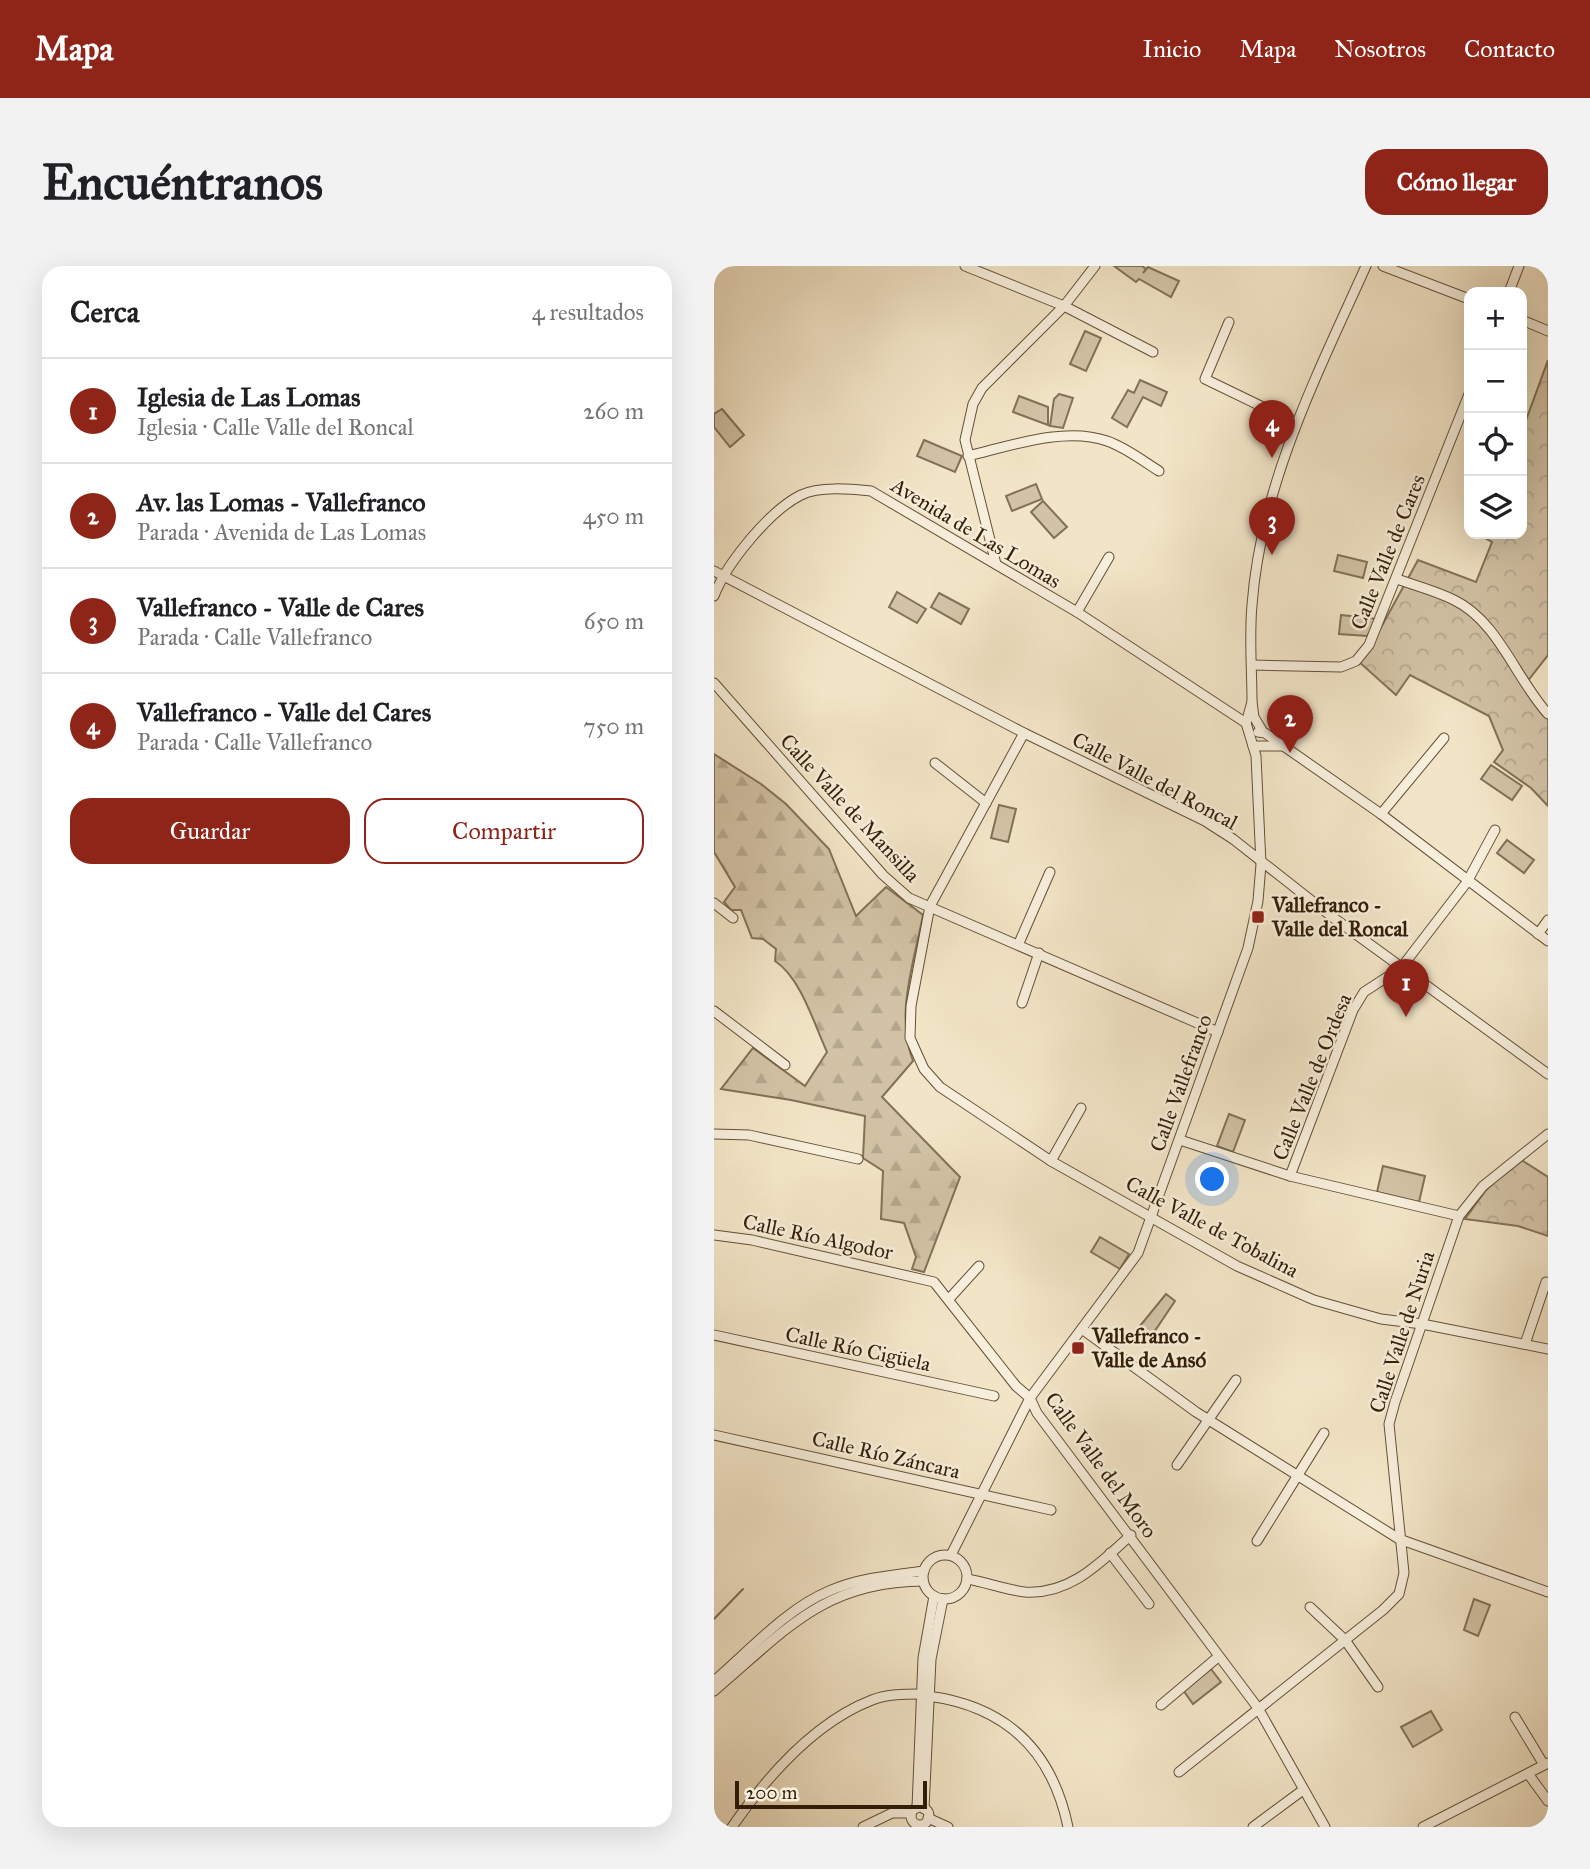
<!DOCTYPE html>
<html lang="es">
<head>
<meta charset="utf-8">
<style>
  :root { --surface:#fff; --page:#f2f2f2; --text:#202124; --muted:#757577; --line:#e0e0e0; --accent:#8f2418 }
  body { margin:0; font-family:"IM FELL Great Primer",serif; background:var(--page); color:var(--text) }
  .controls { position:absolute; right:21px; top:21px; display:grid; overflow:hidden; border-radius:14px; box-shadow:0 7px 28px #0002 }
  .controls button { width:63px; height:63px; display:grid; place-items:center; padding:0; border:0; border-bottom:2px solid var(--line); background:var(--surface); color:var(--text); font:35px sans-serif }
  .scale { position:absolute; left:21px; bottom:18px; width:192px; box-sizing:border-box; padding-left:7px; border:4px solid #331f07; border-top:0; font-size:19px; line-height:24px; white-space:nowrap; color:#331f07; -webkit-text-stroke:5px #f7eedb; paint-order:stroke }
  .you { position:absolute; left:499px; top:914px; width:24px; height:24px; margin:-18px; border:5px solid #fff; border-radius:50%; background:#1a73e8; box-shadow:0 0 0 10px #1a73e833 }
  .badge { display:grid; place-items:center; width:46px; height:46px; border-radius:50%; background:var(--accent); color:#fff; font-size:23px; font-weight:700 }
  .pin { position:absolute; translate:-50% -58px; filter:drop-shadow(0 2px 4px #0008) }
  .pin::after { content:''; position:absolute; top:37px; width:24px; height:21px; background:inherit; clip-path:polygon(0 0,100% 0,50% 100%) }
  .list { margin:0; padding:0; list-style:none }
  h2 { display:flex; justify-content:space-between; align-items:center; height:91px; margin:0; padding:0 28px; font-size:30px }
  h2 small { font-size:23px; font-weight:400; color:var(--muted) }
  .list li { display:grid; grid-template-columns:46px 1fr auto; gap:21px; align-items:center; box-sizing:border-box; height:105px; padding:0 28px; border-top:2px solid var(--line) }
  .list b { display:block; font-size:26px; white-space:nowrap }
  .list p { margin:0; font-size:23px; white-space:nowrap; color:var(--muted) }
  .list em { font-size:23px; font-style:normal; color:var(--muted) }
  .actions { display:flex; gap:14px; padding:21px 28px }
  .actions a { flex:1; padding:16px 0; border:2px solid var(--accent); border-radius:21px; text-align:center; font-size:24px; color:var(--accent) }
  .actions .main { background:var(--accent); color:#fff }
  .icon { flex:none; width:38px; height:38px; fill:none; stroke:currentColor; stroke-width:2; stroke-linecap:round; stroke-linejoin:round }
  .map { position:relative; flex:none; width:834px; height:1561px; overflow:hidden; border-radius:21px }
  header { display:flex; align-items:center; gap:42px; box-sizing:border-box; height:98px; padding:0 35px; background:var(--accent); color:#fff }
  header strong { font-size:33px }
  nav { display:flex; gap:38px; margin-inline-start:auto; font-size:24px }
  .intro { display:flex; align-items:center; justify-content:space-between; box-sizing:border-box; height:168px; padding:0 42px }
  h1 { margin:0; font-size:49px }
  .button { padding:18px 32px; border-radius:21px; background:var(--accent); color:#fff; font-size:24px; font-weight:700 }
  main { display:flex; gap:42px; padding:0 42px }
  aside { flex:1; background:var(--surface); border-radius:21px; box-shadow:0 7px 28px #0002 }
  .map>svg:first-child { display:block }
  .forest { fill:url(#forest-firs); stroke:#827156; stroke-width:2 }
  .park { fill:url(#park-crowns); stroke:#827156; stroke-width:2 }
  .pitch { fill:#d2c3a6; stroke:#827156; stroke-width:2 }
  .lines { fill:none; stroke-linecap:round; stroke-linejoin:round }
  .stream { stroke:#7f6e53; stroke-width:2 }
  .minor-casing { stroke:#635037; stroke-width:11 }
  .minor { stroke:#f7eedb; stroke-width:9 }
  .poi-dot { fill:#8f2418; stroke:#f7eedb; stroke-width:2.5 }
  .labels { text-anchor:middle; stroke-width:5; stroke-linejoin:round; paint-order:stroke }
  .street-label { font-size:21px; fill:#331f07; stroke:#f7eedb }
  .poi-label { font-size:21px; font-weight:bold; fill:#331f07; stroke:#f7eedb; text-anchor:start }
</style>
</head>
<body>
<header>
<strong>Mapa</strong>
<nav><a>Inicio</a><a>Mapa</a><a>Nosotros</a><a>Contacto</a></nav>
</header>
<div class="intro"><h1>Encuéntranos</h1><a class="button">Cómo llegar</a></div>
<main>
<aside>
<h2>Cerca<small>4 resultados</small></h2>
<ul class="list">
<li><span class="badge">1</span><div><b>Iglesia de Las Lomas</b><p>Iglesia · Calle Valle del Roncal</p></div><em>260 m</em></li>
<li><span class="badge">2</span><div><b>Av. las Lomas - Vallefranco</b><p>Parada · Avenida de Las Lomas</p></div><em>450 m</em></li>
<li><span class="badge">3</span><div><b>Vallefranco - Valle de Cares</b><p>Parada · Calle Vallefranco</p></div><em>650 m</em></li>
<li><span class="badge">4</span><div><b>Vallefranco - Valle del Cares</b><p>Parada · Calle Vallefranco</p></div><em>750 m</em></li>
</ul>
<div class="actions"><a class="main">Guardar</a><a>Compartir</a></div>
</aside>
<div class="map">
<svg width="834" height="1561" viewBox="0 0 834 1561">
  <defs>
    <pattern id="forest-firs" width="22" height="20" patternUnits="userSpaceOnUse" patternTransform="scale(1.75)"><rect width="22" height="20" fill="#d2c3a6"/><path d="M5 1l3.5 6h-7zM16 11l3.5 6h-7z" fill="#b5a78d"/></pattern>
    <pattern id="park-crowns" width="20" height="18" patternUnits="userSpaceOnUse" patternTransform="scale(1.75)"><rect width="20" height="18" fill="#d2c3a6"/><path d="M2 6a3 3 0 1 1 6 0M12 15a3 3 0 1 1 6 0" fill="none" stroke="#b5a78d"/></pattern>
  </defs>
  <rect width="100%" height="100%" fill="#f2e5c7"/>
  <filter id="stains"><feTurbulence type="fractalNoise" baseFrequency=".00286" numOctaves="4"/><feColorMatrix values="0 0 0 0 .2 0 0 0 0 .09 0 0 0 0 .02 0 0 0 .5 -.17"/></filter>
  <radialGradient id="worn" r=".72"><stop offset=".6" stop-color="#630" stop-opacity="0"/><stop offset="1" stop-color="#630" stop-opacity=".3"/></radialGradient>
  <path class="forest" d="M0 488 47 518 72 538 115 583 142 650 172 621 209 649C200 697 181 748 199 795L168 831 246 911 210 1006 198 1003 202 991 190 957 167 953 169 905 149 892 151 850 77 834 7 823 39 782 91 820 113 786C100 758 87 712 61 695L62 683 49 673 38 672 27 644H17L10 636 21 621 0 586Z"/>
  <g class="park">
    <path d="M834 94V389L813 416 834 444V540L817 522 780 496 789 484 775 450 696 409 682 429 644 395 658 378 704 294 762 316 778 276 769 271 770 268H808V165Z"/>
    <path d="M806 893 834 911V970L804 960 751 953 772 924Z"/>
  </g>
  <g class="pitch">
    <path d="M400 0H428L432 3 429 7 434 1 465 15 457 31 425 13 422 16Z"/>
    <path d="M371 65 387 72 372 105 356 98Z"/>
    <path d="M426 114 453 126 447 140 429 131 413 161 398 152 414 124 420 127Z"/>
    <path d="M345 128 359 132 349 162 336 160 340 133Z"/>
    <path d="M305 130 334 141V159L299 146Z"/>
    <path d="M8 143 30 169 16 181 0 161V148Z"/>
    <path d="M210 174 248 190 241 206 203 190Z"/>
    <path d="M322 218 328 233 298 245 292 230Z"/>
    <path d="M329 235 353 261 340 272 317 246Z"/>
    <path d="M624 289 653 296 649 312 620 305Z"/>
    <path d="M183 326 212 343 203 357 175 341Z"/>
    <path d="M225 327 255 343 247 358 217 341Z"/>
    <path d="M627 349 664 353 653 370 625 368Z"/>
    <path d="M777 499 808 520 798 534 767 513Z"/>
    <path d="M285 539 302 543 294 576 277 572Z"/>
    <path d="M793 574 820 594 810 607 783 587Z"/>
    <path d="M515 848 531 854 519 886 503 880Z"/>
    <path d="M669 900 711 910 705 936 663 926Z"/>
    <path d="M386 971 415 988 406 1003 377 986Z"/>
    <path d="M452 1028 461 1035 434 1075 421 1066Z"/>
    <path d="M760 1333 776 1339 764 1370 750 1364Z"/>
    <path d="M497 1403 507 1416 479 1438 469 1424Z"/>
    <path d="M717 1445 728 1464 699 1481 687 1461Z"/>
  </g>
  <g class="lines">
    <path class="stream" d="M0 1353 29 1323"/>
    <defs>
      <g id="minor">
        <path d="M251 0 350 40 439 86"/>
        <path d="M669 0 755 33"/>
        <path d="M795 26 805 0"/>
        <path d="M808 54 834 65"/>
        <path d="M515 56 491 113 582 157"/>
        <path d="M254 190C296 180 351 160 393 175 411 181 429 195 445 205"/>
        <path d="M282 298 251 174 259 138 268 122 350 40 381 0"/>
        <path d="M0 305 310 467 491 555 519 573 617 650 834 808"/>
        <path d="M683 313C702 320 722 325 740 334 784 355 802 413 834 448"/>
        <path d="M0 330C12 298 55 245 87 229 105 220 137 223 157 225L363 346 532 457"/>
        <path d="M363 346 395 291"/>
        <path d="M538 399 627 401 642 395 655 379 755 128"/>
        <path d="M0 417 169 609 195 632 504 766"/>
        <path d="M544 466 551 467 667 548 834 675"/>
        <path d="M549 466 540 451 538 436C538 404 535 371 538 339 547 218 603 109 652 0"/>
        <path d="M310 467 216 640 197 740 196 772 210 803 226 821 337 895 523 1000 600 1034 667 1053 708 1058 834 1083"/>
        <path d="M539 480H567"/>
        <path d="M221 497 272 537"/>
        <path d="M667 548 730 472"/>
        <path d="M0 637 19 652"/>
        <path d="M824 668 834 654"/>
        <path d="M305 677 336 606"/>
        <path d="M308 737 325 687"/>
        <path d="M0 745 71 799"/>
        <path d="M0 868 35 869 144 893"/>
        <path d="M466 874 576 910 745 950"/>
        <path d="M337 895 367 842"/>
        <path d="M576 910 639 744 650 726 687 702 753 616 781 564"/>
        <path d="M0 969 38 974 220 1016 302 1120 316 1132 323 1147 544 1442 611 1561"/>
        <path d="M235 1033 265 1000"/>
        <path d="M368 1063 482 1146 685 1273 834 1326"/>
        <path d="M0 1069 280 1130"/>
        <path d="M811 1078 832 1016"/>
        <path d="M0 1169 337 1244"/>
        <path d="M463 1199 522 1114"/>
        <path d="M543 1275 610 1167"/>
        <path d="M396 1287 435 1338"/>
        <circle cx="231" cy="1311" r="22"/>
        <path d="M237 1289 316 1132 424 987 534 682 544 635 547 598 542 490 532 457 538 436"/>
        <path d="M253 1313C272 1316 292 1324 311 1326 356 1329 386 1297 417 1269"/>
        <path d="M596 1341 631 1374 664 1421"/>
        <path d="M0 1415C35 1385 72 1343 115 1325 145 1312 178 1309 210 1305"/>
        <path d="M0 1425C72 1364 109 1316 209 1315"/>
        <path d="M214 1430C291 1440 338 1484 354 1561"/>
        <path d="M447 1439 504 1391"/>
        <path d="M801 1451 830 1499"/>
        <path d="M465 1506 669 1344 685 1328 690 1307 675 1158 681 1136 745 950 769 920 834 868"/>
        <path d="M815 1509 834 1535"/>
        <circle cx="206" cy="1550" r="9"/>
        <path d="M203 1542 209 1392 220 1330"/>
        <path d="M210 1543 217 1393 229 1333"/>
        <path d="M214 1552 234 1561"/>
        <path d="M18 1561C52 1512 101 1456 158 1434 173 1428 191 1428 207 1428"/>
        <path d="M149 1561 178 1547H197"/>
        <path d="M539 1561 589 1524"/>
        <path d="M709 1561 834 1497"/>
      </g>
    </defs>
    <use href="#minor" class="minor-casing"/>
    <use href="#minor" class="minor"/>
  </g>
  <g class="poi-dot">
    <rect x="537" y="644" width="14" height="14" rx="3.5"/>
    <rect x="357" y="1075" width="14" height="14" rx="3.5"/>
  </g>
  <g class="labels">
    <g class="street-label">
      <text transform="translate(262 267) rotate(31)" y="7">Avenida de Las Lomas</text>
      <text transform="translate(674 286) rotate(-68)" y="7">Calle Valle de Cares</text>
      <text transform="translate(441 515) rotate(28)" y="7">Calle Valle del Roncal</text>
      <text transform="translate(136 542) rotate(47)" y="7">Calle Valle de Mansilla</text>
      <text transform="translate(598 811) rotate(-68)" y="7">Calle Valle de Ordesa</text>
      <text transform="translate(467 817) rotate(-70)" y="7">Calle Vallefranco</text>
      <text transform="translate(498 961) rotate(28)" y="7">Calle Valle de Tobalina</text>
      <text transform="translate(104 971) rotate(12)" y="7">Calle Río Algodor</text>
      <text transform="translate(688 1066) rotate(-72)" y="7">Calle Valle de Nuria</text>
      <text transform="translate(144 1083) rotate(12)" y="7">Calle Río Cigüela</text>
      <text transform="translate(172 1189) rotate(13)" y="7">Calle Río Záncara</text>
      <text transform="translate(387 1199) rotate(54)" y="7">Calle Valle del Moro</text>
    </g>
    <g class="poi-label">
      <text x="558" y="646">Vallefranco -<tspan x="558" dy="24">Valle del Roncal</tspan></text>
      <text x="378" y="1077">Vallefranco -<tspan x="378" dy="24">Valle de Ansó</tspan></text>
    </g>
  </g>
  <rect width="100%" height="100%" filter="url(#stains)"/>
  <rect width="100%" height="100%" fill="url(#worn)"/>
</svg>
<div class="controls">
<button>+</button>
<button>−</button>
<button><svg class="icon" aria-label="locate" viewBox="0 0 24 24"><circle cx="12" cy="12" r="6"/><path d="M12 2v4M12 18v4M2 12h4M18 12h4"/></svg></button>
<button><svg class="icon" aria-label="layers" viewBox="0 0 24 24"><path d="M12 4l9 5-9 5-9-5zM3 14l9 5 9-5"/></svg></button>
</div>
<div class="scale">200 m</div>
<div class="you"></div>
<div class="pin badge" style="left:692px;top:751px">1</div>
<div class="pin badge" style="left:576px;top:487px">2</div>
<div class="pin badge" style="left:558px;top:289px">3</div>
<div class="pin badge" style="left:558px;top:192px">4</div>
</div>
</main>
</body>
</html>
